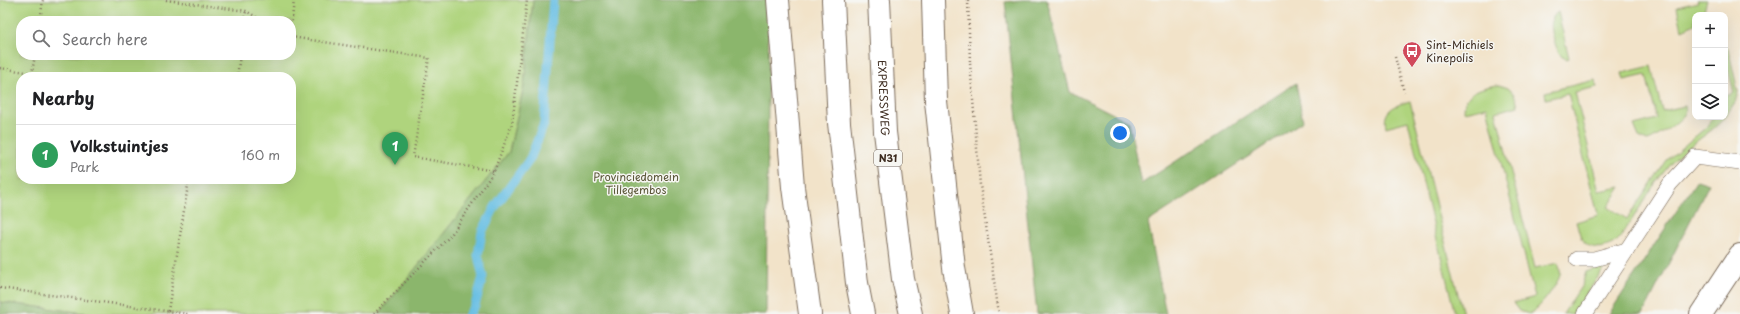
<!DOCTYPE html>
<html lang="en">
<head>
<meta charset="utf-8">
<style>
  :root { --surface:#fff; --page:#f6f6f6; --text:#202124; --muted:#757577; --line:#e0e0e0; --accent:#2563eb }
  body { margin:0; font-family:"Playpen Sans",sans-serif; background:var(--page); color:var(--text) }
  .controls { position:absolute; right:12px; top:12px; display:grid; overflow:hidden; border-radius:8px; box-shadow:0 4px 16px #0002 }
  .controls button { width:36px; height:36px; display:grid; place-items:center; padding:0; border:0; border-bottom:1px solid var(--line); background:var(--surface); color:var(--text); font:20px sans-serif }
  .you { position:absolute; left:1120px; top:133px; width:14px; height:14px; margin:-10px; border:3px solid #fff; border-radius:50%; background:#1a73e8; box-shadow:0 0 0 6px #1a73e833 }
  .badge { display:grid; place-items:center; width:26px; height:26px; border-radius:50%; background:var(--accent); color:#fff; font-size:13px; font-weight:700 }
  .pin { position:absolute; translate:-50% -33px; filter:drop-shadow(0 1px 2px #0008) }
  .pin::after { content:''; position:absolute; top:21px; width:14px; height:12px; background:inherit; clip-path:polygon(0 0,100% 0,50% 100%) }
  .list { margin:0; padding:0; list-style:none }
  h2 { display:flex; justify-content:space-between; align-items:center; height:52px; margin:0; padding:0 16px; font-size:17px }
  h2 small { font-size:13px; font-weight:400; color:var(--muted) }
  .list li { display:grid; grid-template-columns:26px 1fr auto; gap:12px; align-items:center; box-sizing:border-box; height:60px; padding:0 16px; border-top:1px solid var(--line) }
  .list b { display:block; font-size:15px; white-space:nowrap }
  .list p { margin:0; font-size:13px; white-space:nowrap; color:var(--muted) }
  .list em { font-size:13px; font-style:normal; color:var(--muted) }
  .icon { flex:none; width:22px; height:22px; fill:none; stroke:currentColor; stroke-width:2; stroke-linecap:round; stroke-linejoin:round }
  .map { position:relative; flex:none; width:1740px; height:314px; overflow:hidden }
  .search { position:absolute; background:var(--surface); box-shadow:0 4px 16px #0002; left:16px; top:16px; width:280px; height:44px; display:flex; align-items:center; gap:10px; box-sizing:border-box; padding:0 14px; border-radius:16px; color:var(--muted); font-size:15px }
  .panel { position:absolute; background:var(--surface); box-shadow:0 4px 16px #0002; left:16px; top:72px; width:280px; height:112px; border-radius:16px }
  .map>svg:first-child { display:block }
  .green { fill:#afd47d; stroke:#757f4e; fill-rule:evenodd }
  .forest { fill:#8bb66c; stroke:#637045 }
  .lines { fill:none; stroke-linecap:round; stroke-linejoin:round }
  .stream { stroke:#66bee3; stroke-width:9 }
  .service-casing { stroke:#7b6b5a; stroke-width:16 }
  .secondary-casing { stroke:#7b6b5a; stroke-width:24 }
  .trunk-casing { stroke:#7b6b5a; stroke-width:24 }
  .path { stroke:#7b6b5a; stroke-width:2.5; stroke-dasharray:1 3; stroke-linecap:butt }
  .service { stroke:#fff; stroke-width:15 }
  .secondary { stroke:#fff; stroke-width:22 }
  .trunk { stroke:#fff; stroke-width:22 }
  .labels { text-anchor:middle; stroke-width:3; stroke-linejoin:round; paint-order:stroke }
  .shield { fill:#f6f6f2; stroke:#73675e; stroke-width:1 }
  .shield-label { font-size:10px; font-weight:bold; fill:#3b2a1e }
  .poi-label { font-size:11px; fill:#3b2a1e; stroke:#f6f6f2; text-anchor:start }
  .street-label { font-size:11px; fill:#3b2a1e; stroke:#f6f6f2 }
  .park-label { font-size:11px; fill:#585436; stroke:#f6f6f2 }
</style>
</head>
<body>
<div class="map">
<svg width="1740" height="314" viewBox="0 0 1740 314">
  <rect width="100%" height="100%" fill="#f6f6f2"/>
  <filter id="ink" filterUnits="userSpaceOnUse"><feTurbulence type="fractalNoise" baseFrequency=".025" numOctaves="2"/><feDisplacementMap in="SourceGraphic" scale="8" xChannelSelector="R" yChannelSelector="G"/><feConvolveMatrix kernelMatrix="1 2 1 2 8 2 1 2 1" color-interpolation-filters="sRGB"/></filter>
  <filter id="wash" filterUnits="userSpaceOnUse"><feTurbulence type="fractalNoise" baseFrequency=".012" numOctaves="4" result="noise"/><feDisplacementMap in="SourceGraphic" scale="16" xChannelSelector="R" yChannelSelector="G"/><feGaussianBlur stdDeviation="0.9" result="paint"/><feColorMatrix in="noise" values="0 0 0 0 0 0 0 0 0 0 0 0 0 0 0 0 0 1.4 0 .05"/><feComposite in="paint" operator="in"/></filter>
  <g filter="url(#wash)">
    <rect width="100%" height="100%" fill="#f2e3c9"/>
    <g class="green">
      <path d="M0 0H533L524 86 509 152 379 314H92L0 302ZM21 21H291V55H21ZM21 77H291V179H21Z"/>
      <path d="M1697 0H1707L1703 15H1695V24L1682 30 1677 7 1698 2Z"/>
      <path d="M1558 12 1569 58 1568 59 1562 57C1555 49 1549 27 1552 17Z"/>
      <path d="M1725 45 1728 48 1738 92 1735 102 1725 117V96L1734 93 1725 56Z"/>
      <path d="M1651 66 1662 111 1685 106C1686 109 1686 112 1684 115 1680 121 1653 141 1647 141L1639 137 1634 125 1657 119 1646 75 1624 80 1622 73Z"/>
      <path d="M1595 80 1597 87 1575 92 1599 191 1621 187 1608 207 1627 219 1667 160 1709 125 1713 117H1725C1711 134 1690 143 1675 159 1653 182 1638 212 1620 238 1609 249 1591 253 1581 238 1579 233 1578 227 1576 222L1598 215 1568 94 1546 99 1545 92Z"/>
      <path d="M1498 85C1511 87 1515 93 1518 106L1496 112 1535 268 1558 263C1559 266 1561 271 1560 275 1558 284 1538 311 1529 314L1519 311 1513 303 1535 297 1487 107 1465 112 1464 111C1464 91 1483 87 1498 85Z"/>
      <path d="M1410 101 1463 314H1455L1408 121 1386 127C1382 109 1397 105 1410 101Z"/>
      <path d="M1606 265 1573 314H1563L1582 285 1586 272Z"/>
    </g>
    <g class="forest">
      <path d="M533 0H769L766 314H379L509 152 524 86Z"/>
      <path d="M1022 0H1047L1070 92 1129 122 1141 184 1296 83 1303 121 1148 222 1166 314H1037L1005 2Z"/>
      <path d="M1697 180 1709 184 1643 314H1609Z"/>
      <path d="M0 302 92 314H0Z"/>
    </g>
    <g class="lines">
      <path class="stream" d="M469 314 475 305 483 277 478 255 482 232 495 207 530 159 544 124 553 0"/>
    </g>
  </g>
  <g filter="url(#ink)">
    <g class="lines">
      <defs>
        <g id="service">
          <path d="M1577 259H1594L1627 250"/>
          <path d="M1585 314 1670 184 1695 157 1740 163"/>
        </g>
        <path id="secondary" d="M1701 314 1740 255"/>
        <g id="trunk">
          <path d="M778 0 793 187 810 314"/>
          <path d="M833 0 839 123 857 283 863 314"/>
          <path id="s1" d="M879 0 885 132 903 279 911 314"/>
          <path d="M933 0 936 101 954 268 962 314"/>
        </g>
      </defs>
      <use href="#service" class="service-casing"/>
      <use href="#secondary" class="secondary-casing"/>
      <use href="#trunk" class="trunk-casing"/>
      <g class="path">
        <path d="M166 0 246 11 263 21"/>
        <path d="M968 0 970 63 980 185 999 314"/>
        <path d="M40 21 43 0"/>
        <path d="M244 21 246 11"/>
        <path d="M291 29 294 0"/>
        <path d="M291 37 429 58 413 157 494 171"/>
        <path d="M1395 57 1404 92"/>
        <path d="M0 68 32 73 35 55"/>
        <path d="M237 77 240 55"/>
        <path d="M0 288 188 314"/>
        <path d="M168 311 189 179"/>
        <path d="M374 314 451 235 494 171 512 124 527 0"/>
      </g>
      <use href="#service" class="service"/>
      <use href="#secondary" class="secondary"/>
      <use href="#trunk" class="trunk"/>
    </g>
  </g>
  <defs>
    <symbol id="bus-pin" viewBox="-11 -11 22 30"><path d="M0 17L-7.5 6A9.5 9.5 0 1 1 7.5 6Z" fill="#d1495b" stroke="#f6f6f2"/><path d="M-5-6H5V4H4V6H2V4H-2V6H-4V4H-5ZM-3.5-4V0h7V-4ZM-3.5 1.2v1.5H-2V1.2ZM2 1.2v1.5H3.5V1.2Z" fill="#fff"/></symbol>
  </defs>
  <g fill-rule="evenodd">
    <use href="#bus-pin" x="1401" y="40" width="22" height="30"/>
  </g>
  <g class="labels">
    <rect class="shield" x="874" y="150" width="28" height="16" rx="3"/>
    <g class="shield-label">
      <text x="888" y="162">N31</text>
    </g>
    <g class="poi-label">
      <text x="1426" y="49">Sint-Michiels<tspan x="1426" dy="13">Kinepolis</tspan></text>
    </g>
    <g class="street-label">
      <text dy="4" stroke="none"><textPath href="#s1" startOffset="98">EXPRESSWEG</textPath></text>
    </g>
    <g class="park-label">
      <text x="636" y="181">Provinciedomein<tspan x="636" dy="13">Tillegembos</tspan></text>
    </g>
  </g>
</svg>
<div class="controls">
<button>+</button>
<button>−</button>
<button><svg class="icon" aria-label="layers" viewBox="0 0 24 24"><path d="M12 4l9 5-9 5-9-5zM3 14l9 5 9-5"/></svg></button>
</div>
<div class="you"></div>
<div class="pin badge" style="left:395px;top:165px;background:#2e9e5b">1</div>
<div class="search"><svg class="icon" aria-label="search" viewBox="0 0 24 24"><circle cx="10" cy="10" r="6"/><path d="M15 15l6 6"/></svg>Search here</div>
<section class="panel">
<h2>Nearby<small></small></h2>
<ul class="list">
<li><span class="badge" style="background:#2e9e5b">1</span><div><b>Volkstuintjes</b><p>Park</p></div><em>160 m</em></li>
</ul>
</section>
</div>
</body>
</html>
